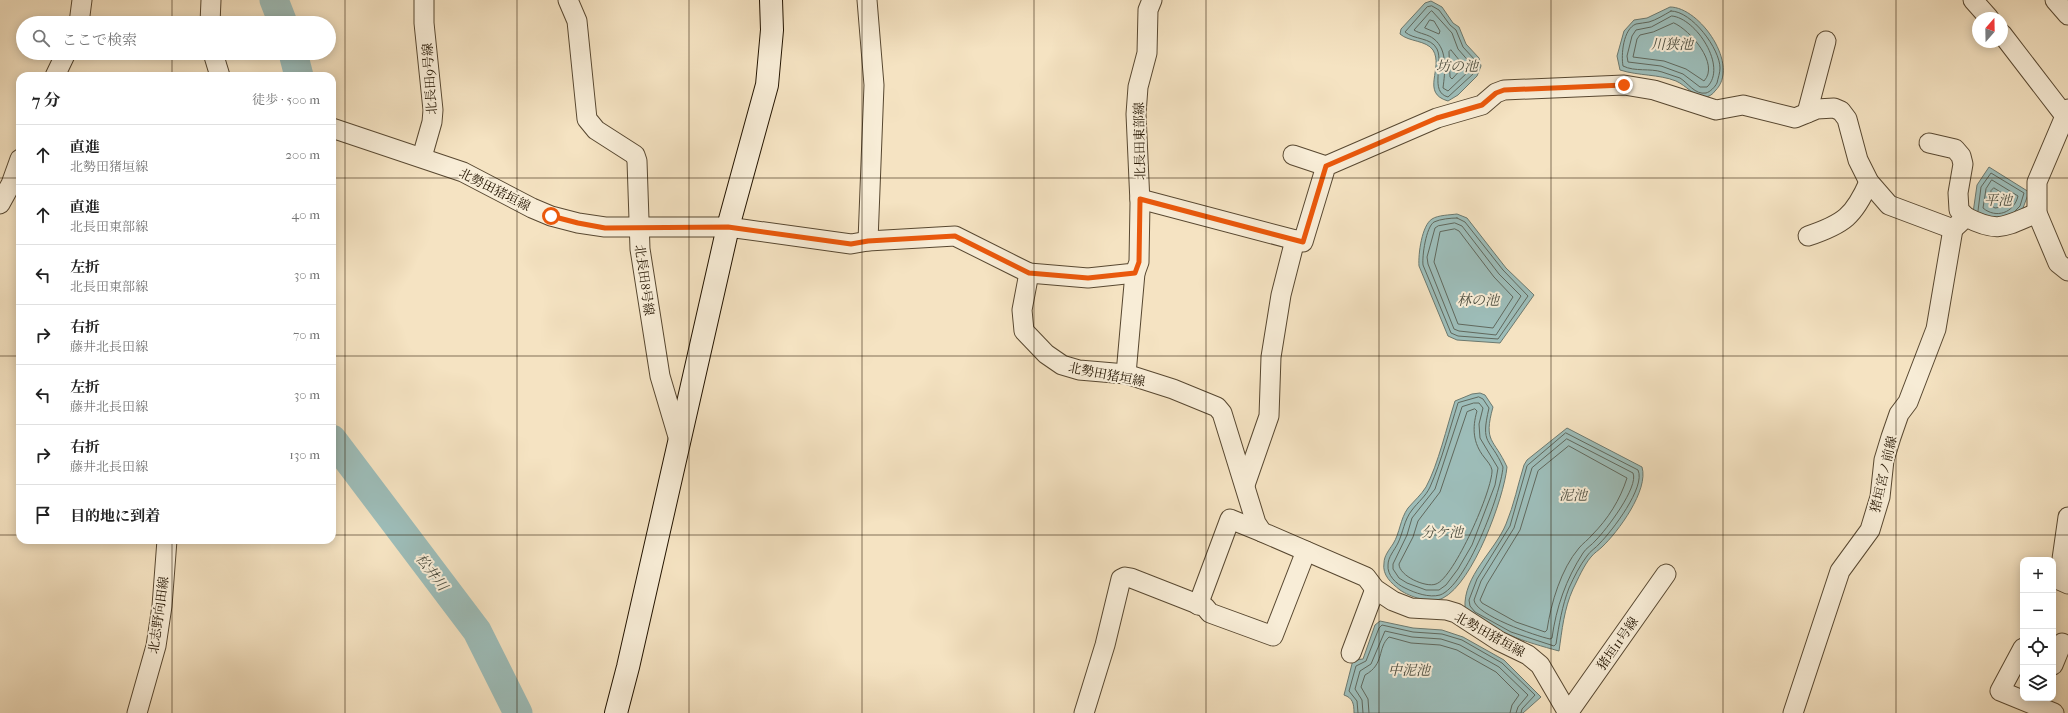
<!DOCTYPE html>
<html lang="ja">
<head>
<meta charset="utf-8">
<style>
  :root { --surface:#fff; --page:#f6f6f6; --text:#222; --muted:#767676; --line:#e0e0e0 }
  body { margin:0; font-family:"IM FELL French Canon","Noto Serif JP",serif; background:var(--page); color:var(--text) }
  .controls { position:absolute; right:12px; bottom:12px; display:grid; overflow:hidden; border-radius:8px; box-shadow:0 2px 10px #0003 }
  .controls button { width:36px; height:36px; display:grid; place-items:center; padding:0; border:0; border-bottom:1px solid var(--line); background:var(--surface); color:var(--text); font:20px sans-serif }
  .compass { position:absolute; left:1972px; top:12px; width:36px; height:36px; border-radius:50%; background:var(--surface); box-shadow:0 2px 10px #0003; rotate:20deg }
  .stop { position:absolute; width:12px; height:12px; margin:-9px; border:3px solid #ea580c; border-radius:50%; background:#fff }
  .stop.end { background:#ea580c; border-color:#fff; box-shadow:0 1px 4px #0008 }
  .list { margin:0; padding:0; list-style:none }
  h2 { display:flex; justify-content:space-between; align-items:center; height:52px; margin:0; padding:0 16px; font-size:17px }
  h2 small { font-size:13px; font-weight:400; color:var(--muted) }
  .list li { display:grid; grid-template-columns:26px 1fr auto; gap:12px; align-items:center; box-sizing:border-box; height:60px; padding:0 16px; border-top:1px solid var(--line) }
  .list b { display:block; font-size:15px; white-space:nowrap }
  .list p { margin:0; font-size:13px; white-space:nowrap; color:var(--muted) }
  .list em { font-size:13px; font-style:normal; color:var(--muted) }
  .icon { flex:none; width:22px; height:22px; fill:none; stroke:currentColor; stroke-width:2; stroke-linecap:round; stroke-linejoin:round }
  .map { position:relative; flex:none; width:2068px; height:713px; overflow:hidden }
  .search { position:absolute; background:var(--surface); box-shadow:0 2px 10px #0003; left:16px; top:16px; width:320px; height:44px; display:flex; align-items:center; gap:10px; box-sizing:border-box; padding:0 14px; border-radius:22px; color:var(--muted); font-size:15px }
  .panel { position:absolute; background:var(--surface); box-shadow:0 2px 10px #0003; left:16px; top:72px; width:320px; height:472px; border-radius:12px }
  .map>svg:first-child { display:block }
  .water { fill:#9dbdb9; stroke:#6c796f }
  .lines { fill:none; stroke-linecap:round; stroke-linejoin:round }
  .shore { stroke:#60685d; stroke-width:1 }
  .river { stroke:#9dbdb9; stroke-width:29 }
  .street-casing { stroke:#584831; stroke-width:21 }
  .secondary-casing { stroke:#231401; stroke-width:24 }
  .street { stroke:#f8edd7; stroke-width:19 }
  .secondary { stroke:#f8edd7; stroke-width:22 }
  .route { stroke:#ea580c; stroke-width:5 }
  .grid { fill:none; stroke:#231401; stroke-width:1; stroke-opacity:0.55 }
  .labels { text-anchor:middle; stroke-width:4; stroke-linejoin:round; paint-order:stroke }
  .street-label { font-size:13px; fill:#231401; stroke:#f8edd7 }
  .water-label { font-size:14px; font-style:italic; fill:#4e4f41; stroke:#f8edd7 }
</style>
</head>
<body>
<div class="map">
<svg width="2068" height="713" viewBox="0 0 2068 713">
  <rect width="100%" height="100%" fill="#f5e3c2"/>
  <filter id="stains"><feTurbulence type="fractalNoise" baseFrequency=".005" numOctaves="4"/><feColorMatrix values="0 0 0 0 .2 0 0 0 0 .09 0 0 0 0 .02 0 0 0 .5 -.17"/></filter>
  <radialGradient id="worn" r=".72"><stop offset=".6" stop-color="#630" stop-opacity="0"/><stop offset="1" stop-color="#630" stop-opacity=".3"/></radialGradient>
  <g class="water">
    <path d="M1431 1 1442 7 1453 23 1459 27 1466 44 1479 58 1481 66 1477 76 1458 95 1448 101C1420 93 1444 68 1433 50 1426 40 1409 42 1400 34L1401 29 1425 3Z"/>
    <path d="M1670 7C1700 7 1741 66 1715 91 1713 94 1709 97 1705 97 1693 96 1687 86 1676 81 1658 74 1639 76 1620 70L1617 56 1624 31 1634 20 1647 18Z"/>
    <path d="M1989 167 2029 192 2023 208 2009 221 1973 213 1977 185Z"/>
    <path d="M1457 214 1467 218 1506 268 1534 295 1500 343 1457 340 1448 336 1419 266C1418 254 1422 225 1432 219 1438 215 1450 215 1457 214Z"/>
    <path d="M1480 393 1485 395 1493 407C1483 443 1494 438 1507 467 1504 498 1473 583 1443 598 1431 604 1410 597 1400 590 1391 583 1382 575 1384 563 1384 556 1389 550 1393 544 1400 533 1400 519 1408 508 1414 501 1421 495 1426 487 1438 465 1447 426 1455 401L1472 394Z"/>
    <path d="M1567 428 1642 467C1649 490 1618 532 1602 547 1599 550 1594 553 1591 557 1584 565 1578 579 1573 589 1564 609 1562 630 1559 651 1526 642 1491 632 1465 608 1463 576 1495 551 1506 524 1514 505 1518 484 1524 465L1527 460Z"/>
    <path d="M1380 621 1413 628 1442 630 1463 637 1504 660 1541 697 1523 713H1354C1354 704 1353 698 1344 695L1353 660 1363 659 1375 625Z"/>
  </g>
  <g class="lines">
    <g class="shore">
      <path d="M1432 6 1439 10 1450 25 1456 30 1463 47 1475 60 1476 65 1473 74 1448 97C1429 92 1444 64 1437 49 1431 37 1414 40 1405 32L1427 7Z"/>
      <path d="M1432 11 1452 33 1458 49 1471 64 1469 71 1448 91 1443 88C1445 72 1448 50 1434 39 1428 34 1420 34 1414 30L1430 12Z"/>
      <path d="M1671 11C1692 11 1720 49 1720 68 1720 73 1718 78 1717 83 1715 87 1710 92 1706 93 1695 95 1688 83 1680 78 1674 76 1668 74 1662 72 1650 68 1635 72 1623 66 1621 55 1623 29 1636 24 1640 23 1645 23 1649 22 1656 20 1664 15 1671 11Z"/>
      <path d="M1672 16C1696 18 1728 67 1707 87H1700L1683 74 1661 66 1628 62 1627 56 1632 36 1636 30 1651 27Z"/>
      <path d="M1430 20 1434 21 1440 31 1439 34 1425 28Z"/>
      <path d="M1674 23C1690 30 1720 64 1704 81L1686 69 1664 61 1633 57 1637 39 1640 35 1653 32Z"/>
      <path d="M1451 50 1464 66 1452 79 1450 77 1449 52Z"/>
      <path d="M1992 180 2018 196C2014 213 1996 219 1983 208L1986 189Z"/>
      <path d="M1994 188 2010 198 2002 207 1995 208 1990 205 1991 191Z"/>
      <path d="M1978 211 1981 187 1991 173 2024 193 2020 206 2014 212"/>
      <path d="M1457 218 1465 222 1503 270 1528 296 1498 339 1458 336 1451 333 1423 265C1422 256 1426 227 1434 222 1440 219 1451 218 1457 218Z"/>
      <path d="M1455 223 1462 226 1499 274 1521 296 1496 335 1459 331 1454 329 1428 264 1427 257 1435 228 1438 226Z"/>
      <path d="M1455 229 1459 231 1494 277 1513 297 1493 328 1458 324 1434 262 1440 232Z"/>
      <path d="M1479 397 1483 399 1489 408C1480 446 1490 437 1503 467 1501 494 1466 586 1440 595 1429 598 1415 593 1405 588 1396 584 1387 575 1388 565 1388 557 1394 551 1398 543 1403 533 1404 520 1412 510 1418 502 1426 496 1430 487 1442 460 1449 431 1458 403Z"/>
      <path d="M1474 403H1479L1483 408 1479 424 1480 438 1498 468 1495 485 1472 545 1458 569 1446 585 1439 590H1426L1407 583 1399 578 1393 569V564L1407 535 1412 518 1435 489 1462 407Z"/>
      <path d="M1475 409 1477 411C1472 428 1473 443 1484 457 1487 461 1491 465 1492 470 1493 489 1454 578 1436 584 1426 588 1399 576 1399 564L1413 537 1418 521 1440 492 1467 412Z"/>
      <path d="M1566 433 1638 470C1646 487 1612 531 1600 543 1596 548 1590 551 1587 556 1580 565 1574 577 1569 588 1562 606 1559 625 1556 644L1554 646 1511 632 1475 612 1470 606 1469 600 1477 579 1510 526 1527 466Z"/>
      <path d="M1567 439 1633 473C1639 487 1606 530 1596 540 1592 545 1586 548 1583 553 1566 579 1556 608 1552 638L1550 639C1536 636 1475 615 1474 600L1481 581 1514 528 1532 468Z"/>
      <path d="M1569 446 1627 478C1620 500 1608 519 1592 535 1588 540 1583 543 1579 548 1561 569 1551 603 1547 630L1545 632 1516 622 1482 603 1480 600 1487 584 1520 530 1538 471Z"/>
      <path d="M1358 713 1357 701 1349 691 1356 666 1366 661 1379 628 1382 625 1413 632 1442 634 1462 640 1502 663 1535 695 1522 709 1521 713"/>
      <path d="M1363 713 1362 700 1355 689 1360 671 1371 664 1385 631 1412 637 1441 639 1460 645 1499 667 1528 695 1518 707 1516 713"/>
      <path d="M1369 713 1368 699 1361 687 1365 675C1385 664 1377 648 1389 637L1411 643 1440 645 1457 650 1496 672 1519 695 1512 705 1510 713"/>
    </g>
    <g class="river">
      <path d="M274 0 283 23"/>
      <path d="M293 53 299 76"/>
      <path d="M332 439 477 631 518 713"/>
    </g>
    <defs>
      <g id="street">
        <path d="M568 0 577 21 587 119 596 130 635 155 637 161 640 249 660 376 679 440"/>
        <path d="M867 0 874 85 868 241"/>
        <path d="M1973 0 1989 18"/>
        <path d="M2055 0 2068 15"/>
        <path d="M79 23 82 0"/>
        <path d="M210 23 211 0"/>
        <path d="M2002 34 2065 116"/>
        <path d="M213 53 220 76"/>
        <path d="M55 76 66 53"/>
        <path d="M2068 109 2037 182V213L2058 263 2068 271"/>
        <path d="M1807 113 1826 41"/>
        <path d="M332 128 463 172 532 208 551 216 578 223 605 227H728L851 244 868 241 955 236 1029 273 1022 310 1024 331 1046 354 1062 365 1079 370 1126 374 1173 389 1217 407 1222 413 1256 523 1262 532 1366 577 1375 589 1393 601 1411 608 1446 610 1456 613 1499 641 1528 655 1540 665 1568 713"/>
        <path d="M1929 143 1955 149 1961 156 1963 164 1958 193 1959 210 1966 217"/>
        <path d="M1293 155 1326 166"/>
        <path d="M422 157 432 122 433 110 424 23V0"/>
        <path d="M1140 199 1303 242 1326 166 1437 118 1482 105 1496 93 1504 90 1624 85 1654 90 1716 110 1743 105 1795 118 1817 109 1834 108 1841 111 1847 119 1858 160 1869 182 1889 205 1953 229 1966 217C1999 234 2005 226 2037 213"/>
        <path d="M0 204 11 184 20 159"/>
        <path d="M1808 236C1844 224 1854 216 1869 182"/>
        <path d="M1029 273 1088 278 1135 273 1139 262 1140 203 1136 114 1138 87 1147 53 1148 10 1152 0"/>
        <path d="M1126 374 1135 273"/>
        <path d="M1245 485 1269 416 1271 357 1281 295 1295 240"/>
        <path d="M2068 517 2059 580 2068 584"/>
        <path d="M1198 605 1230 519 1262 532"/>
        <path d="M2023 648 2000 691 2054 713"/>
        <path d="M1351 653 1375 589"/>
        <path d="M2053 665 2062 643"/>
        <path d="M137 713 156 646 162 606 167 540"/>
        <path d="M1084 713 1105 645 1121 579 1125 577 1131 578 1205 607 1210 613 1273 636 1306 551"/>
        <path d="M1568 713 1666 574"/>
        <path d="M1793 713 1840 571 1870 530 1880 497 1884 460 1891 437 1899 414 1908 402 1936 329 1953 229"/>
      </g>
      <path id="secondary" d="M616 713 628 667 728 227 767 85 772 30 771 0"/>
    </defs>
    <use href="#street" class="street-casing"/>
    <use href="#secondary" class="secondary-casing"/>
    <use href="#street" class="street"/>
    <use href="#secondary" class="secondary"/>
  </g>
  <g class="lines">
    <path class="route" d="M551 216 578 223 605 228 728 227 851 244 868 241 955 236 1029 273 1088 278 1135 273 1139 262 1140 199 1303 242 1326 166 1437 118 1482 105 1496 93 1504 90 1624 85"/>
  </g>
  <path class="grid" d="M172 0V23M345 0V713M517 0V713M689 0V713M862 0V713M1034 0V713M1206 0V713M1379 0V713M1551 0V713M1723 0V713M1896 0V713M172 53V76M0 178H20M332 178H2068M0 356H20M332 356H2068M0 535H20M332 535H2068M172 540V713"/>
  <g class="labels">
    <g class="street-label">
      <text transform="translate(429 79) rotate(-94)" y="5">北長田9号線</text>
      <text transform="translate(1139 141) rotate(-91)" y="5">北長田東部線</text>
      <text transform="translate(495 189) rotate(27)" y="5">北勢田猪垣線</text>
      <text transform="translate(645 280) rotate(82)" y="5">北長田8号線</text>
      <text transform="translate(1107 374) rotate(11)" y="5">北勢田猪垣線</text>
      <text transform="translate(1883 474) rotate(-77)" y="5">猪垣宮ノ前線</text>
      <text transform="translate(158 615) rotate(-82)" y="5">北志野向田線</text>
      <text transform="translate(1490 634) rotate(29)" y="5">北勢田猪垣線</text>
      <text transform="translate(1617 643) rotate(-55)" y="5">猪垣11号線</text>
    </g>
    <g class="water-label">
      <text x="1672" y="49">川狭池</text>
      <text x="1457" y="71">坊の池</text>
      <text x="1998" y="205">平池</text>
      <text x="1478" y="305">林の池</text>
      <text x="1573" y="500">泥池</text>
      <text x="1442" y="537">分ケ池</text>
      <text transform="translate(432 572) rotate(53)" y="5">松井川</text>
      <text x="1409" y="675">中泥池</text>
    </g>
  </g>
  <rect width="100%" height="100%" filter="url(#stains)"/>
  <rect width="100%" height="100%" fill="url(#worn)"/>
</svg>
<div class="controls">
<button>+</button>
<button>−</button>
<button><svg class="icon" aria-label="locate" viewBox="0 0 24 24"><circle cx="12" cy="12" r="6"/><path d="M12 2v4M12 18v4M2 12h4M18 12h4"/></svg></button>
<button><svg class="icon" aria-label="layers" viewBox="0 0 24 24"><path d="M12 4l9 5-9 5-9-5zM3 14l9 5 9-5"/></svg></button>
</div>
<svg class="compass" viewBox="-18 -18 36 36"><path d="M0-13l5 13h-10z" fill="#e53935"/><path d="M0 13l5-13h-10z" fill="#767676"/></svg>
<div class="stop" style="left:551px;top:216px"></div>
<div class="stop end" style="left:1624px;top:85px"></div>
<div class="search"><svg class="icon" aria-label="search" viewBox="0 0 24 24"><circle cx="10" cy="10" r="6"/><path d="M15 15l6 6"/></svg>ここで検索</div>
<section class="panel">
<h2>7 分<small>徒歩 · 500 m</small></h2>
<ul class="list">
<li><svg class="icon" aria-label="ahead" viewBox="0 0 24 24"><path d="M12 20V5M6 11l6-6 6 6"/></svg><div><b>直進</b><p>北勢田猪垣線</p></div><em>200 m</em></li>
<li><svg class="icon" aria-label="ahead" viewBox="0 0 24 24"><path d="M12 20V5M6 11l6-6 6 6"/></svg><div><b>直進</b><p>北長田東部線</p></div><em>40 m</em></li>
<li><svg class="icon" aria-label="left" viewBox="0 0 24 24"><path d="M17 20v-9H6M10 6l-5 5 5 5"/></svg><div><b>左折</b><p>北長田東部線</p></div><em>30 m</em></li>
<li><svg class="icon" aria-label="right" viewBox="0 0 24 24"><path d="M7 20v-9h11M14 6l5 5-5 5"/></svg><div><b>右折</b><p>藤井北長田線</p></div><em>70 m</em></li>
<li><svg class="icon" aria-label="left" viewBox="0 0 24 24"><path d="M17 20v-9H6M10 6l-5 5 5 5"/></svg><div><b>左折</b><p>藤井北長田線</p></div><em>30 m</em></li>
<li><svg class="icon" aria-label="right" viewBox="0 0 24 24"><path d="M7 20v-9h11M14 6l5 5-5 5"/></svg><div><b>右折</b><p>藤井北長田線</p></div><em>130 m</em></li>
<li><svg class="icon" aria-label="arrive" viewBox="0 0 24 24"><path d="M6 21V4h12l-3 4 3 4H6"/></svg><div><b>目的地に到着</b></div></li>
</ul>
</section>
</div>
</body>
</html>
